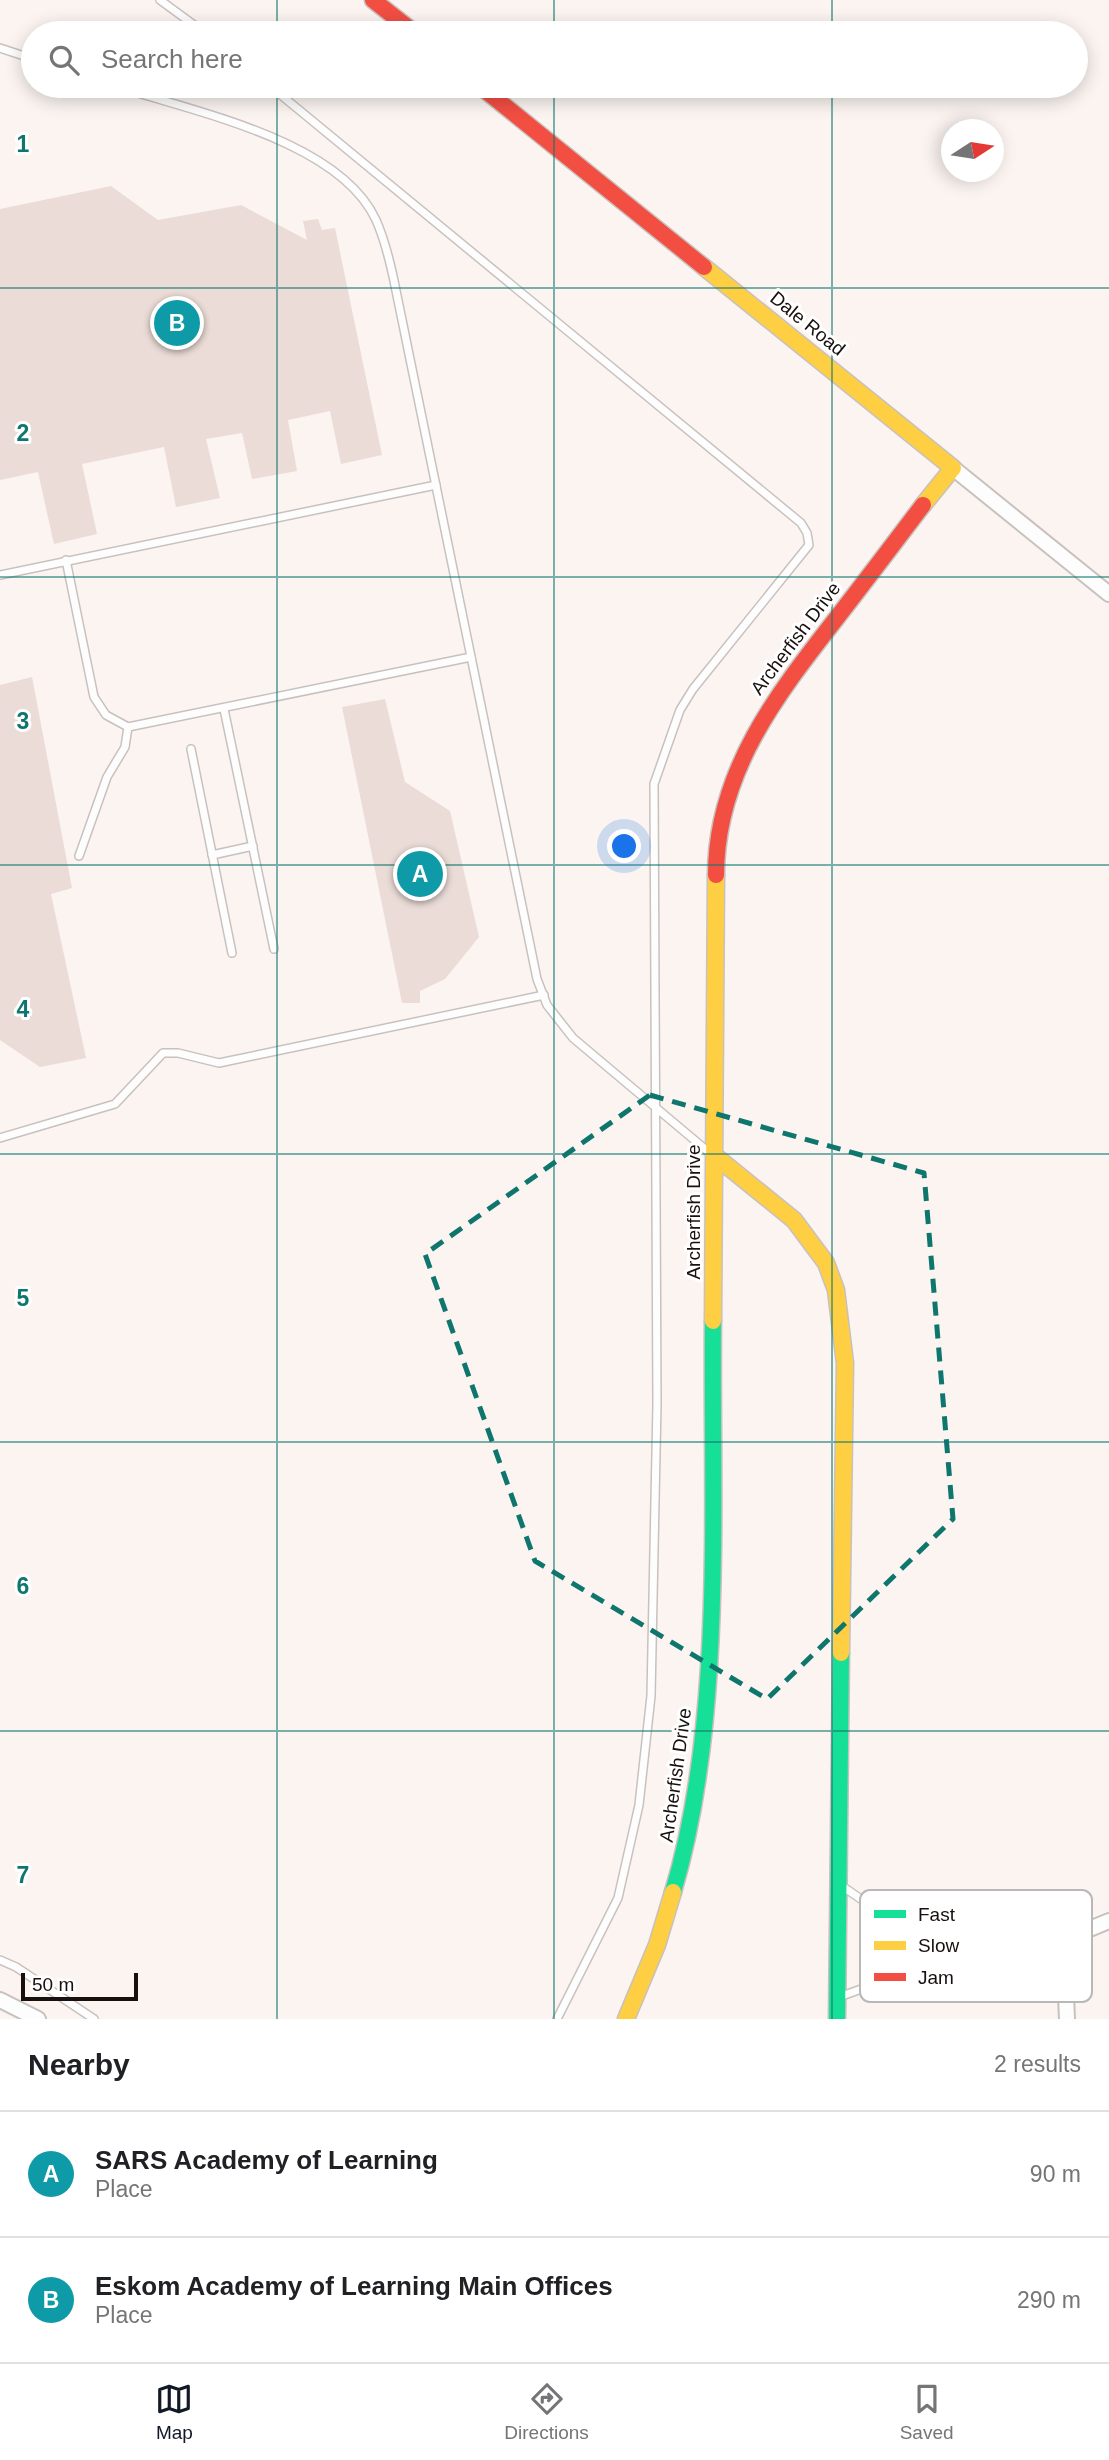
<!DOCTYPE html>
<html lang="en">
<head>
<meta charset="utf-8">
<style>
  :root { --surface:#fff; --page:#f2f2f2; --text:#202124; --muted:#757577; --line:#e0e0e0; --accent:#111827 }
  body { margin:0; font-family:Arial,sans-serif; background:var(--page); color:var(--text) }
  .compass { position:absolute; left:941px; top:119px; width:63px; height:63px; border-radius:50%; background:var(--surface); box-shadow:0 4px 18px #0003; rotate:78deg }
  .scale { position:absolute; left:21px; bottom:18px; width:117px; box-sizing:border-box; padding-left:7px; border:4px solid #17100e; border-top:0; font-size:19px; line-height:24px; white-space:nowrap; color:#17100e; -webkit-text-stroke:5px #fff; paint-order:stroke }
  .you { position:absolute; left:625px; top:847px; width:24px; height:24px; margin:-18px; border:5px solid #fff; border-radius:50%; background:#1a73e8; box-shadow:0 0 0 10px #1a73e833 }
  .badge { display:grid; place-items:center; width:46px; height:46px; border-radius:50%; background:var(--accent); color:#fff; font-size:23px; font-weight:700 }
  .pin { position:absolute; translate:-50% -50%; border:4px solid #fff; box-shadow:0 2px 7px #0006 }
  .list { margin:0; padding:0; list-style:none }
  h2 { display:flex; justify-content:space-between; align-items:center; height:91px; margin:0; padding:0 28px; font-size:30px }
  h2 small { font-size:23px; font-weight:400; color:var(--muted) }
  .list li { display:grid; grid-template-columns:46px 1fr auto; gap:21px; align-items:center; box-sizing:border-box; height:126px; padding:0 28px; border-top:2px solid var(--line) }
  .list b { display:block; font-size:26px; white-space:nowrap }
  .list p { margin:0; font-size:23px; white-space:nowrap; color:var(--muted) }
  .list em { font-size:23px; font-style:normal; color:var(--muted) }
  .icon { flex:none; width:38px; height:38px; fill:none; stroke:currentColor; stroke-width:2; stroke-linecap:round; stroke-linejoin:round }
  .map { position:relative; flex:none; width:1109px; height:2019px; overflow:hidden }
  .search { position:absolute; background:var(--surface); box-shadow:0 4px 18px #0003; left:21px; right:21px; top:21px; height:77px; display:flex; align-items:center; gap:18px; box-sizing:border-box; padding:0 24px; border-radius:38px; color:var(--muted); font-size:26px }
  .sheet { height:343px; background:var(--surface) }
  nav { display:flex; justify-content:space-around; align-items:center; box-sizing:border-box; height:98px; border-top:2px solid var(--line); background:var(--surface); font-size:19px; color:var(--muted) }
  nav a { display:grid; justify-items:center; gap:4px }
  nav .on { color:var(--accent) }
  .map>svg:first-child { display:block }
  .building { fill:#ebdcd7 }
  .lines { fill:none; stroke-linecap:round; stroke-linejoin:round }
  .lane-casing { stroke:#c8c1be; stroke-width:10 }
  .street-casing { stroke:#c8c1be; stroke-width:18 }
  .fast-casing { stroke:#c8c1be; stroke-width:19 }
  .slow-casing { stroke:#c8c1be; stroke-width:19 }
  .jam-casing { stroke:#c8c1be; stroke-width:19 }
  .lane { stroke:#fefdfd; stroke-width:7 }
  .street { stroke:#fefdfd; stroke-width:14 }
  .fast { stroke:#16e098; stroke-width:16 }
  .slow { stroke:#ffcf43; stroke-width:16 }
  .jam { stroke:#f24e42; stroke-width:16 }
  .marked { fill:none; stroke:#0f766e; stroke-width:5; stroke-dasharray:14 9; stroke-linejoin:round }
  .grid { fill:none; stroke:#0f766e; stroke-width:2; stroke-opacity:0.55 }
  .labels { text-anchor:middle; stroke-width:6; stroke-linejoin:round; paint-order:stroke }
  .street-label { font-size:19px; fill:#17100e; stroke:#fff }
  .key { fill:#fff; stroke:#b9b7b7; stroke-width:2 }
  .key-label { font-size:19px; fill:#17100e }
  .grid-label { font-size:23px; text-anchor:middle; font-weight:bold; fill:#0f766e; stroke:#fff; stroke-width:6; stroke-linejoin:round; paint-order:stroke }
</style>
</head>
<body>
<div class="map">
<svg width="1109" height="2019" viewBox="0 0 1109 2019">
  <rect width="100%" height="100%" fill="#fbf4f1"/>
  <g class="building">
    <path d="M111 186 158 220 241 205 307 240 303 221 318 219 322 230 335 228 382 455 341 464 330 411 288 420 297 471 252 479 242 433 206 439 220 498 176 507 164 447 82 464 97 534 54 544 38 472 0 480V209Z"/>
    <path d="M32 677 72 888 51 894 86 1058 40 1067 0 1040V685Z"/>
    <path d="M385 699 405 782 450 811 479 937 445 979 420 991V1003H402L342 707Z"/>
  </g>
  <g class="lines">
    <defs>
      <g id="lane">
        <path d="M160 0 205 33"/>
        <path d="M0 48 33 59"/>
        <path d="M116 86C194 112 339 140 376 220 384 238 389 258 393 276L537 979 547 1005 573 1038 711 1154"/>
        <path d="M270 86 801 523 807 533 809 545 693 689 680 710 654 784 657 1404 651 1696 639 1805 618 1898 557 2019"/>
        <path d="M66 560 94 697 106 715 128 727 471 657"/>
        <path d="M0 575 436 485"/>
        <path d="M224 709 274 949"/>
        <path d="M191 749 232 953"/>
        <path d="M212 855 253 846"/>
        <path d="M79 856 107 777 125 747 128 727"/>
        <path d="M0 1138 115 1104 163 1053H178L219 1063 544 995"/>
        <path d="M0 1960 16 1967 94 2019"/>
        <path d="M839 1997 906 1973C916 1958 915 1943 904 1929L842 1886"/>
      </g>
      <g id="street">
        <path d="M953 468 1109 594"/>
        <path d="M0 2000 38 2019"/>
        <path d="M1067 2019 1065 1973 1075 1935 1109 1921"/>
      </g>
      <g id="fast">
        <path d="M673 1892C725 1719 711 1501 713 1321"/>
        <path d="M837 2019 841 1653"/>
      </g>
      <g id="slow">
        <path d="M704 267 953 468 923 505"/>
        <path d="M715 1156 794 1220 826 1263 836 1290 845 1363 841 1653"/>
        <path d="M713 1321 716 875"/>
        <path d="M626 2019 657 1945 673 1892"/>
      </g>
      <g id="jam">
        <path d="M373 0 415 33"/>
        <path d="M480 86 704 267"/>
        <path d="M716 875C716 771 778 693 839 615 867 579 895 542 923 505"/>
      </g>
    </defs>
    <use href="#lane" class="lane-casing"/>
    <use href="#street" class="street-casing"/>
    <use href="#fast" class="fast-casing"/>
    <use href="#slow" class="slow-casing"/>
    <use href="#jam" class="jam-casing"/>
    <use href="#lane" class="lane"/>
    <use href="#street" class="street"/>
    <use href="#fast" class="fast"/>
    <use href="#slow" class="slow"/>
    <use href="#jam" class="jam"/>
  </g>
  <path class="marked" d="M650 1095 924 1173 953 1519 767 1699 535 1561 425 1254Z"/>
  <path class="grid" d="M277 0V33M554 0V33M832 0V33M277 86V2019M554 86V2019M832 86V2019M0 288H1109M0 577H1109M0 865H1109M0 1154H1109M0 1442H1109M0 1731H1109"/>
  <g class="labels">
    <g class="street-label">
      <text transform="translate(808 323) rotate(39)" y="7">Dale Road</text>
      <text transform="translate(795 638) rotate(-53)" y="7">Archerfish Drive</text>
      <text transform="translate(693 1212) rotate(-90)" y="7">Archerfish Drive</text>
      <text transform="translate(675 1775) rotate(-82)" y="7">Archerfish Drive</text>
    </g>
  </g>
  <rect x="860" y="1890" width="232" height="112" rx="10" class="key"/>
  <rect x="874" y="1910" width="32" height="8" fill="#16e098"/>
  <rect x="874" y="1941" width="32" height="9" fill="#ffcf43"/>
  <rect x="874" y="1973" width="32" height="8" fill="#f24e42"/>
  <g class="key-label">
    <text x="918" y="1921">Fast</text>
    <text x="918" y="1952">Slow</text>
    <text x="918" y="1984">Jam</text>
  </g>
  <g class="grid-label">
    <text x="23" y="152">1</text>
    <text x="23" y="441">2</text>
    <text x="23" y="729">3</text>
    <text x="23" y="1017">4</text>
    <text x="23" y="1306">5</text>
    <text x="23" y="1594">6</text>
    <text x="23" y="1883">7</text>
  </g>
</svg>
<svg class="compass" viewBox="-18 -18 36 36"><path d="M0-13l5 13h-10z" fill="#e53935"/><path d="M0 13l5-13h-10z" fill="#757577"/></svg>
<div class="scale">50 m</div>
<div class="you"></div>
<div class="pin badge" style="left:420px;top:874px;background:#0f9aa8">A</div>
<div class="pin badge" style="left:177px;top:323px;background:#0f9aa8">B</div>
<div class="search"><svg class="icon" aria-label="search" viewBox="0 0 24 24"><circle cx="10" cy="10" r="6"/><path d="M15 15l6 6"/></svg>Search here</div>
</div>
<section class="sheet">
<h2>Nearby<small>2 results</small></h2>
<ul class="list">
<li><span class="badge" style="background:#0f9aa8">A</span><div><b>SARS Academy of Learning</b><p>Place</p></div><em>90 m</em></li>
<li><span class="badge" style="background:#0f9aa8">B</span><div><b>Eskom Academy of Learning Main Offices</b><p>Place</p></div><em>290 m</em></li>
</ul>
</section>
<nav>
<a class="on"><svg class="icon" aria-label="map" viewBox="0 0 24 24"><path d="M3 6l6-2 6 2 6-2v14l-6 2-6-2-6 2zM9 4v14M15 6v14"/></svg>Map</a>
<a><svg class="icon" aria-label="directions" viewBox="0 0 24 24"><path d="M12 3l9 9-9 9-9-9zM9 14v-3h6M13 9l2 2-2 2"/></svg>Directions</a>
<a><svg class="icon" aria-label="saved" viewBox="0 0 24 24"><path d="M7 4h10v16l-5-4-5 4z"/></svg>Saved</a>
</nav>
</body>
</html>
